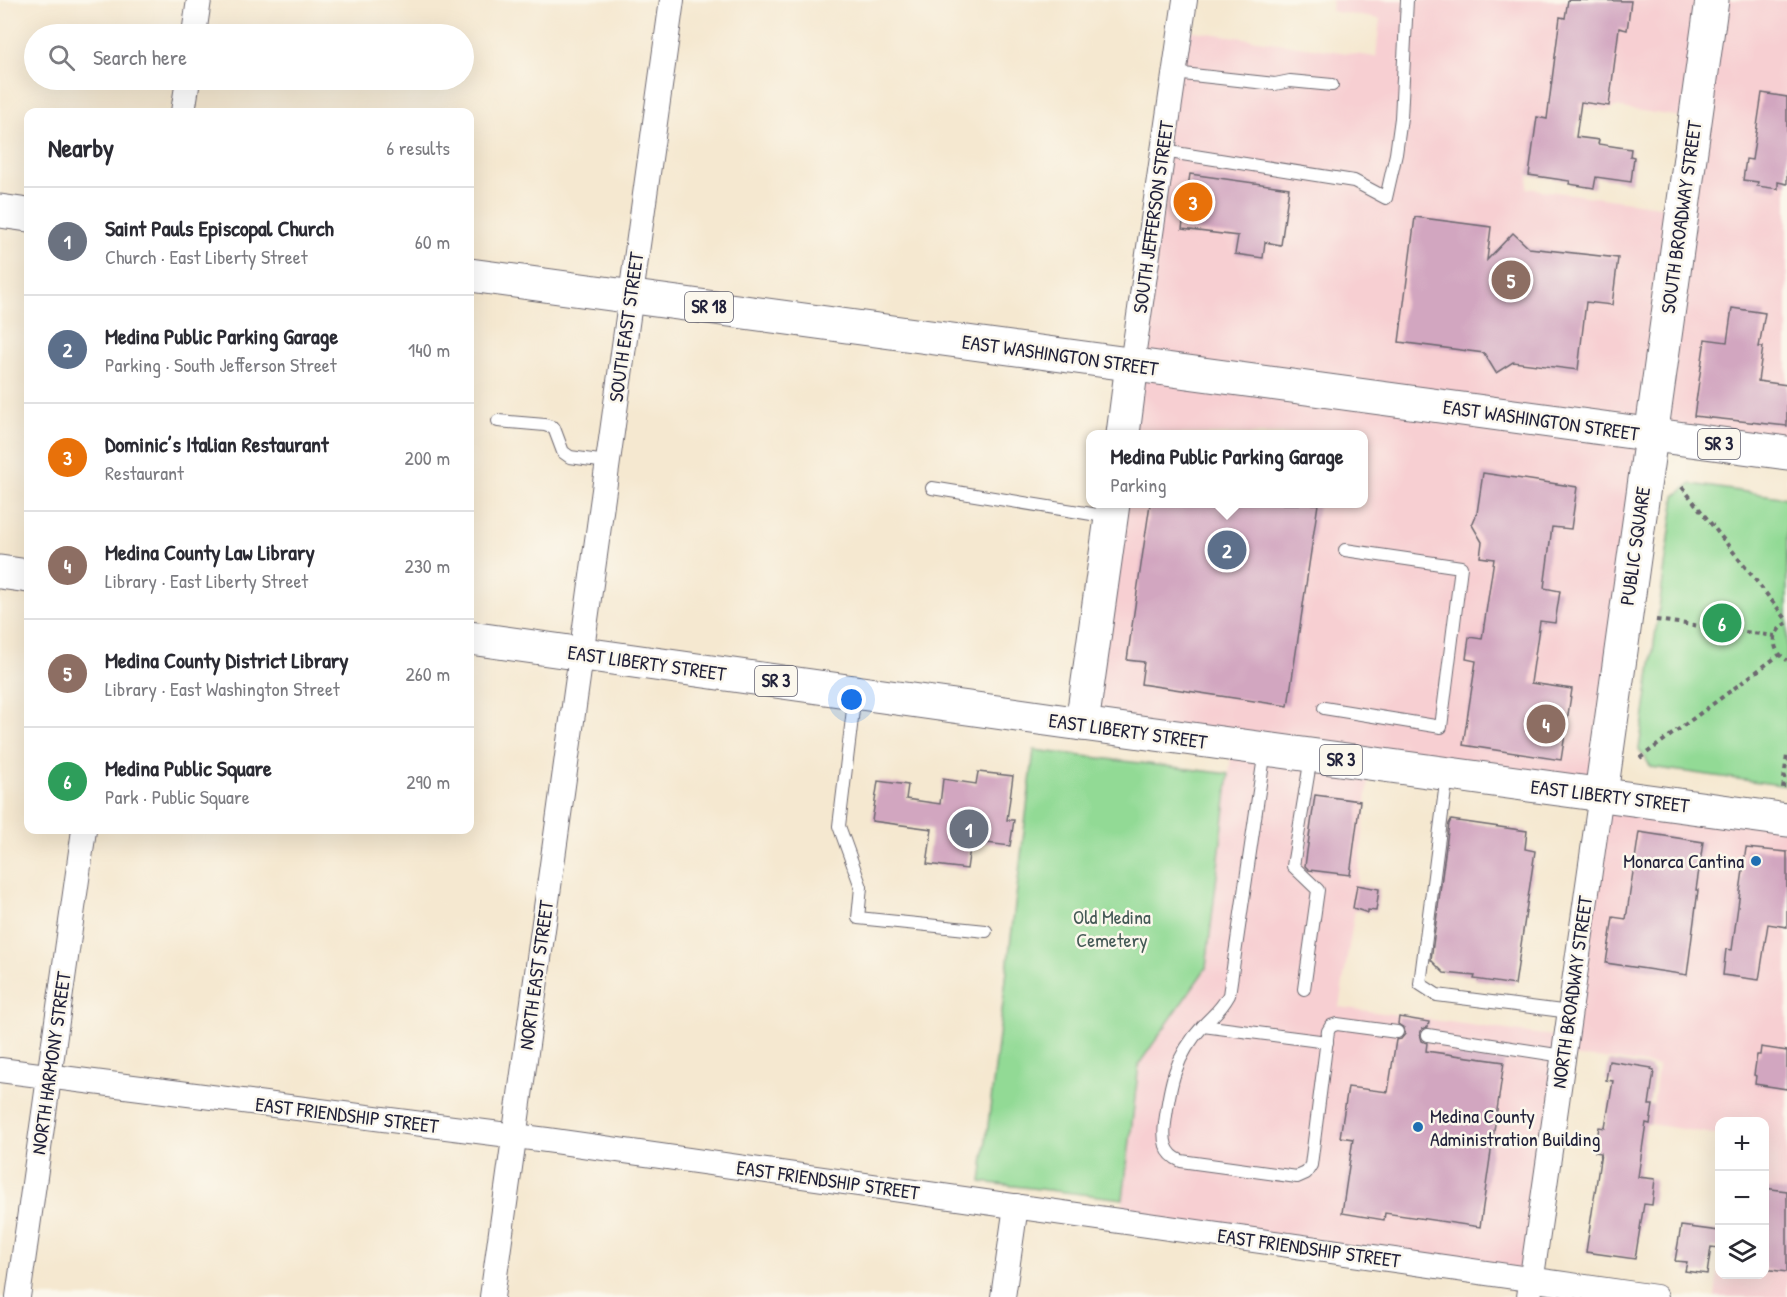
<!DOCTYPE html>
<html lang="en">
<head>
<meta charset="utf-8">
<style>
  :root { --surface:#fff; --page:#f2f2f3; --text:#2b2b33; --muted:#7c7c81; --line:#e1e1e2; --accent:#111827 }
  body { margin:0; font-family:"Patrick Hand",sans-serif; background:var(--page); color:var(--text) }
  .controls { position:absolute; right:18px; bottom:18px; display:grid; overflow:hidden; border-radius:12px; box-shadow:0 6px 24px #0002 }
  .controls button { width:54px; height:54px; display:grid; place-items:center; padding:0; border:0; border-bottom:2px solid var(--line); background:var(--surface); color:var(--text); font:30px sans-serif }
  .you { position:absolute; left:852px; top:700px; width:21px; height:21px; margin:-15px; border:4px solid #fff; border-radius:50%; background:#1a73e8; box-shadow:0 0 0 9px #1a73e833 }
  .badge { display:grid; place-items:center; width:39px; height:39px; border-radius:50%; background:var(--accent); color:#fff; font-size:20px; font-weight:700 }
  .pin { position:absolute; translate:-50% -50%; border:3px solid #fff; box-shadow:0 2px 6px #0006 }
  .popup { position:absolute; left:1086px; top:430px; width:282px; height:78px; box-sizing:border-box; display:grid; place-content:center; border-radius:12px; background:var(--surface); filter:drop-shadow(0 2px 4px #0005); font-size:20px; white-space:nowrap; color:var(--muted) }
  .popup b { font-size:22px; color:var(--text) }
  .popup::after { content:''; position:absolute; left:50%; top:100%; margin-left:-12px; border:12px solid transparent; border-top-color:var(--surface) }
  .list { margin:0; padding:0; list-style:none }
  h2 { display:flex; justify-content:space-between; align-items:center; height:78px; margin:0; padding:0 24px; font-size:26px }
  h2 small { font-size:20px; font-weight:400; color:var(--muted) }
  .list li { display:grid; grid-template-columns:39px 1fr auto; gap:18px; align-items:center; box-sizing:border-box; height:108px; padding:0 24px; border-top:2px solid var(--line) }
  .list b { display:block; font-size:22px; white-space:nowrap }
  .list p { margin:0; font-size:20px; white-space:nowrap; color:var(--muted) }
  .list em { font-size:20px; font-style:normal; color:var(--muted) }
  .icon { flex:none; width:33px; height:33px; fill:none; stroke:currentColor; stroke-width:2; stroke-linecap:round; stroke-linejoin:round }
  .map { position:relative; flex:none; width:1787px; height:1297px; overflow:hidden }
  .search { position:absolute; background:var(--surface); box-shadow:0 6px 24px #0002; left:24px; top:24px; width:450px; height:66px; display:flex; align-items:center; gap:15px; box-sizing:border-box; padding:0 21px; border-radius:33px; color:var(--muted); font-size:22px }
  .panel { position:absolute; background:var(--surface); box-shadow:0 6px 24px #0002; left:24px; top:108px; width:450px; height:726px; border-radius:12px }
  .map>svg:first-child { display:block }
  .built { fill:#f7cfd2; fill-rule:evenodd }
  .green { fill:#92da95; stroke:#5a7e68; stroke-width:1.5 }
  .building { fill:#d2a6c0 }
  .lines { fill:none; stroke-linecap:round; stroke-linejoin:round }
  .lane-casing { stroke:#6c676f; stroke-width:14 }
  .street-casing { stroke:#6c676f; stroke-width:26 }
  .secondary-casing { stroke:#6c676f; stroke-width:35 }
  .primary-casing { stroke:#6c676f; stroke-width:35 }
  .highway-casing { stroke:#6c676f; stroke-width:35 }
  .path { stroke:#6c676f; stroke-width:4; stroke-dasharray:4.5 4.5; stroke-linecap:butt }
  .lane { stroke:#fff; stroke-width:12 }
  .street { stroke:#fff; stroke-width:24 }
  .secondary { stroke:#fff; stroke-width:33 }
  .primary { stroke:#fff; stroke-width:33 }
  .highway { stroke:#fff; stroke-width:33 }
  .poi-dot { fill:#1f6fb2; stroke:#fbf7ec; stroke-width:2 }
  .labels { text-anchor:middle; stroke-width:5; stroke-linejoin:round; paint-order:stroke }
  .shield { fill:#fbf7ec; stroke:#636270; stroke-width:1.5 }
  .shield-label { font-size:18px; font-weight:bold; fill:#22223b }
  .street-label { font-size:20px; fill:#22223b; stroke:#fbf7ec }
  .poi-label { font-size:20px; fill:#22223b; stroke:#fbf7ec; text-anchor:end }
  .park-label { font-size:20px; fill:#445956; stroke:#fbf7ec }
</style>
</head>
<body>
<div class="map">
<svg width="1787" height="1297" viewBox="0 0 1787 1297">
  <rect width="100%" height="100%" fill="#fbf7ec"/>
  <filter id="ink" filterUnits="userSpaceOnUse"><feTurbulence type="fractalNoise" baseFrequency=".0167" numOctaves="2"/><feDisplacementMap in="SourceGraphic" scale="12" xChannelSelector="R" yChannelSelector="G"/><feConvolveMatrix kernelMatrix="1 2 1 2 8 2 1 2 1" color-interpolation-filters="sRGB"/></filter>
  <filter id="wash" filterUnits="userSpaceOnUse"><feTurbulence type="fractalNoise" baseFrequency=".008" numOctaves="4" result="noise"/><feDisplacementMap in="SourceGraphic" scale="24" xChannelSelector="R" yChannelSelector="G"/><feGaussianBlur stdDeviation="1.35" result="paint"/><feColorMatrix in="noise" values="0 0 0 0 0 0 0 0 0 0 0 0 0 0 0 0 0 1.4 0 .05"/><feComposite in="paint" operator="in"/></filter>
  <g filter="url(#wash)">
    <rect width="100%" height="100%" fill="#f5e8d0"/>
    <path class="built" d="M1332 0H1787V453L1650 435 1601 794 1787 820V1297H1715L1719 1264 1720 1274H1764V1122H1720L1719 1135 1651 1124 1658 1066 1611 1059 1564 1056 1531 1279 1122 1221 1123 1199 1139 1064 1229 774 1232 745 1082 724 1113 504H1364V434H1123L1180 29 1376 57 1380 19 1331 11ZM1583 107 1609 110 1615 107 1695 119 1682 209 1527 188 1537 118 1580 122ZM1370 764 1601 794 1566 1037 1536 1034 1339 1007 1355 909Z"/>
    <g class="green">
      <path d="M1691 484 1787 498V786L1651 767 1639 749 1675 496Z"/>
      <path d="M1034 750 1229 774 1206 968 1139 1064 1123 1199 981 1182Z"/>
    </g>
    <g id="blocks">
      <g class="building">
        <path d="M1568 0 1631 1 1627 30 1619 28 1609 106 1581 102 1576 137 1599 140 1598 144 1631 149 1630 156 1634 157 1631 182 1596 177 1594 188 1569 184 1570 181 1529 175 1537 117 1547 119 1560 17 1565 18Z"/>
        <path d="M1762 93 1787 97V184L1778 182V189L1757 186 1758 182 1743 180 1746 159 1752 160Z"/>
        <path d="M1190 174 1289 188 1281 245 1265 242 1263 258 1235 254 1238 236 1182 229Z"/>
        <path d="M1415 217 1491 227 1487 260 1513 233 1529 248 1618 258 1612 305 1586 302 1578 370 1513 362 1496 373 1484 353 1399 342Z"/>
        <path d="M1732 308 1765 313 1759 347H1763L1758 381 1787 385V426L1694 416 1705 339 1727 342Z"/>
        <path d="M1483 473 1577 487 1571 529 1552 527 1544 588 1560 591 1555 623 1540 621 1531 683 1572 689 1561 760 1463 745 1476 661 1466 659 1469 637 1482 639 1494 559 1480 557 1482 542 1472 525 1477 513Z"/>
        <path d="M1150 504H1318L1288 706 1141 684 1144 662 1127 660Z"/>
        <path d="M978 772 1013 776 1007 820H1014L1010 846 971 841 967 869 927 864 932 829 872 821 878 781 908 785 906 799 940 804 943 779 976 784Z"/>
        <path d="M1315 795 1360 801 1350 875 1309 870 1305 866Z"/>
        <path d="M1451 820 1527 831 1525 849 1535 851 1515 985 1474 979 1475 976 1444 973 1431 960 1449 824Z"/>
        <path d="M1639 832 1703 842 1696 890H1698L1687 975 1606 963 1613 917 1626 919Z"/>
        <path d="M1746 848 1787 852V927L1768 924 1759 980 1723 975 1726 949 1732 950Z"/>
        <path d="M1357 885 1379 889 1376 911 1368 910V913L1353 908Z"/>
        <path d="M1399 1017 1429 1022 1428 1027 1422 1029 1420 1034 1422 1041 1427 1043 1426 1051 1504 1062 1480 1227 1385 1213 1384 1220 1342 1213 1353 1139 1340 1137 1348 1087 1388 1092 1396 1040 1401 1039 1405 1034 1404 1028 1398 1024Z"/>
        <path d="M1761 1047 1787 1051V1089L1755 1084 1756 1076 1754 1075 1757 1055H1760Z"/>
        <path d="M1609 1061 1652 1068 1651 1070 1654 1071 1649 1105H1653L1650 1124 1646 1123 1638 1177 1655 1179 1652 1205 1644 1204 1635 1259 1586 1252 1601 1153 1595 1152 1599 1127 1605 1128 1613 1081 1606 1080Z"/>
        <path d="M1764 1188 1787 1191V1272L1764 1269Z"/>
        <path d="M1681 1226 1719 1231V1248L1711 1247 1707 1274 1685 1271 1687 1262 1675 1261Z"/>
      </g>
    </g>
  </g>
  <g filter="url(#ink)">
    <use href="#blocks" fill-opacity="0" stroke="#6c676f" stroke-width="1.5"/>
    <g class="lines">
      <defs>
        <g id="lane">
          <path d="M1174 73 1275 84 1290 81 1332 85"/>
          <path d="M1163 151 1354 181 1386 198 1396 154 1401 118 1407 0"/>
          <path d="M498 421 545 425 554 428 563 452 570 457 607 462"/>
          <path d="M932 488 1110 517"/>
          <path d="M855 693 839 826 861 887 858 918 986 931"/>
          <path d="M1324 708 1441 727 1461 567 1345 550"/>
          <path d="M1265 750 1229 995C1220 1011 1215 1013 1203 1026 1175 1056 1170 1084 1165 1123 1163 1139 1164 1154 1181 1161L1297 1177 1306 1173 1311 1165 1328 1031 1331 1026 1337 1024 1397 1032"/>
          <path d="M1447 775 1420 984 1437 995 1570 1012"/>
          <path d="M1304 989 1318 890 1293 866 1311 757"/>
          <path d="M1203 1026 1327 1042"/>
          <path d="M1428 1035 1563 1056"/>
        </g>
        <g id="street">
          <path d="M194 34 199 0"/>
          <path d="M183 112 188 80"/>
          <path d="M1132 364 1185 0"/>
          <path d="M0 1070 547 1140 1656 1297"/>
          <path d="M18 1297 84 830"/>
          <path d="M492 1297 672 0"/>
          <path d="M1003 1297 1016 1206"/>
          <path d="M1529 1297 1601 794"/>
        </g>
        <path id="secondary" d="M1601 794 1712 0"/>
        <g id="primary">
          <path d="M0 572 28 576"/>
          <path d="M470 638 1082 724"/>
        </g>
        <g id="highway">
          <path d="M0 211 28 215"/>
          <path d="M470 275 1787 453"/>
          <path d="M1123 434 1132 364"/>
          <path d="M1113 504 1082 724 1787 820"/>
        </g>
      </defs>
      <use href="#lane" class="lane-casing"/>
      <use href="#street" class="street-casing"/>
      <use href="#secondary" class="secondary-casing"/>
      <use href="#primary" class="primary-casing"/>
      <use href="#highway" class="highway-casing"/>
      <g class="path">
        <path d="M1682 487 1787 620"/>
        <path d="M1656 620 1775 636"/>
        <path d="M1787 623C1770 632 1771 651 1787 660"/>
        <path d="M1640 758 1779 655"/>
        <path d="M1783 788 1787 755"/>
      </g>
      <use href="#lane" class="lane"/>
      <use href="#street" class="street"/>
      <use href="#secondary" class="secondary"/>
      <use href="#primary" class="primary"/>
      <use href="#highway" class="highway"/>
    </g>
  </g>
  <g class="poi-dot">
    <circle cx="1756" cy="861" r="6"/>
    <circle cx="1418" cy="1127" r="6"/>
  </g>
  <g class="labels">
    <g class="shield">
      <rect x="685" y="292" width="48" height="30" rx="4.5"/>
      <rect x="1698" y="429" width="42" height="30" rx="4.5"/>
      <rect x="755" y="666" width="42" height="30" rx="4.5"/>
      <rect x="1320" y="745" width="42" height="30" rx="4.5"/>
    </g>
    <g class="shield-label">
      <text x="709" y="313">SR 18</text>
      <text x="1719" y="450">SR 3</text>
      <text x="776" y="687">SR 3</text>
      <text x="1341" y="766">SR 3</text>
    </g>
    <g class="street-label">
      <text transform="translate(1153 217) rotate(-82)" y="7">SOUTH JEFFERSON STREET</text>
      <text transform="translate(1681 217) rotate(-82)" y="7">SOUTH BROADWAY STREET</text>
      <text transform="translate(626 327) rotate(-82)" y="7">SOUTH EAST STREET</text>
      <text transform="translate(1060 355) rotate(8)" y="7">EAST WASHINGTON STREET</text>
      <text transform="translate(1541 420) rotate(8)" y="7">EAST WASHINGTON STREET</text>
      <text transform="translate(1635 546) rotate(-82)" y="7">PUBLIC SQUARE</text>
      <text transform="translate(647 663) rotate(8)" y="7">EAST LIBERTY STREET</text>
      <text transform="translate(1128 731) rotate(8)" y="7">EAST LIBERTY STREET</text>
      <text transform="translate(1610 796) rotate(7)" y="7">EAST LIBERTY STREET</text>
      <text transform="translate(536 975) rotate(-82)" y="7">NORTH EAST STREET</text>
      <text transform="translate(1572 992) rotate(-82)" y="7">NORTH BROADWAY STREET</text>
      <text transform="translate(51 1063) rotate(-82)" y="7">NORTH HARMONY STREET</text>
      <text transform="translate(347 1115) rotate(7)" y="7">EAST FRIENDSHIP STREET</text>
      <text transform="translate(828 1180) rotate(8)" y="7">EAST FRIENDSHIP STREET</text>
      <text transform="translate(1309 1248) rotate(8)" y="7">EAST FRIENDSHIP STREET</text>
    </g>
    <g class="poi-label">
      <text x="1744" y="868">Monarca Cantina</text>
      <text x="1430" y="1123" text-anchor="start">Medina County<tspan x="1430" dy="23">Administration Building</tspan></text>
    </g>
    <g class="park-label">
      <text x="1112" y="924">Old Medina<tspan x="1112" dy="23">Cemetery</tspan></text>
    </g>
  </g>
</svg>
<div class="controls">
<button>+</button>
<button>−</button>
<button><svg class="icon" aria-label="layers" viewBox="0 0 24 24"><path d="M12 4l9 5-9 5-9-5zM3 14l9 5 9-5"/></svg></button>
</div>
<div class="you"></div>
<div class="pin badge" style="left:969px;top:829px;background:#6b7280">1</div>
<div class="pin badge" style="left:1227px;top:550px;background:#5c6f8a">2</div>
<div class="popup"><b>Medina Public Parking Garage</b>Parking</div>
<div class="pin badge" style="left:1193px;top:202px;background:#e8710a">3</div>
<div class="pin badge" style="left:1546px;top:724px;background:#8d6e63">4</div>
<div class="pin badge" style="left:1511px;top:280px;background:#8d6e63">5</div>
<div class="pin badge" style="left:1722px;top:623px;background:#2e9e5b">6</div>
<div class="search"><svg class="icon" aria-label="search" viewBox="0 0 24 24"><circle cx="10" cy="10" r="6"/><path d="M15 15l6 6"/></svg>Search here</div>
<section class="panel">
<h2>Nearby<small>6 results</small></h2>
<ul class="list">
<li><span class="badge" style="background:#6b7280">1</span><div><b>Saint Pauls Episcopal Church</b><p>Church · East Liberty Street</p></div><em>60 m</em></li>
<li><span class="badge" style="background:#5c6f8a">2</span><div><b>Medina Public Parking Garage</b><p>Parking · South Jefferson Street</p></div><em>140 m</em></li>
<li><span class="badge" style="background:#e8710a">3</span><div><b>Dominic’s Italian Restaurant</b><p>Restaurant</p></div><em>200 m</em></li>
<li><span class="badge" style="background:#8d6e63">4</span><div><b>Medina County Law Library</b><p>Library · East Liberty Street</p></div><em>230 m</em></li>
<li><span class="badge" style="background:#8d6e63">5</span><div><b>Medina County District Library</b><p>Library · East Washington Street</p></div><em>260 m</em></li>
<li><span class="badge" style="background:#2e9e5b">6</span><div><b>Medina Public Square</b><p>Park · Public Square</p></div><em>290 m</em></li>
</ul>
</section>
</div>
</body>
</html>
